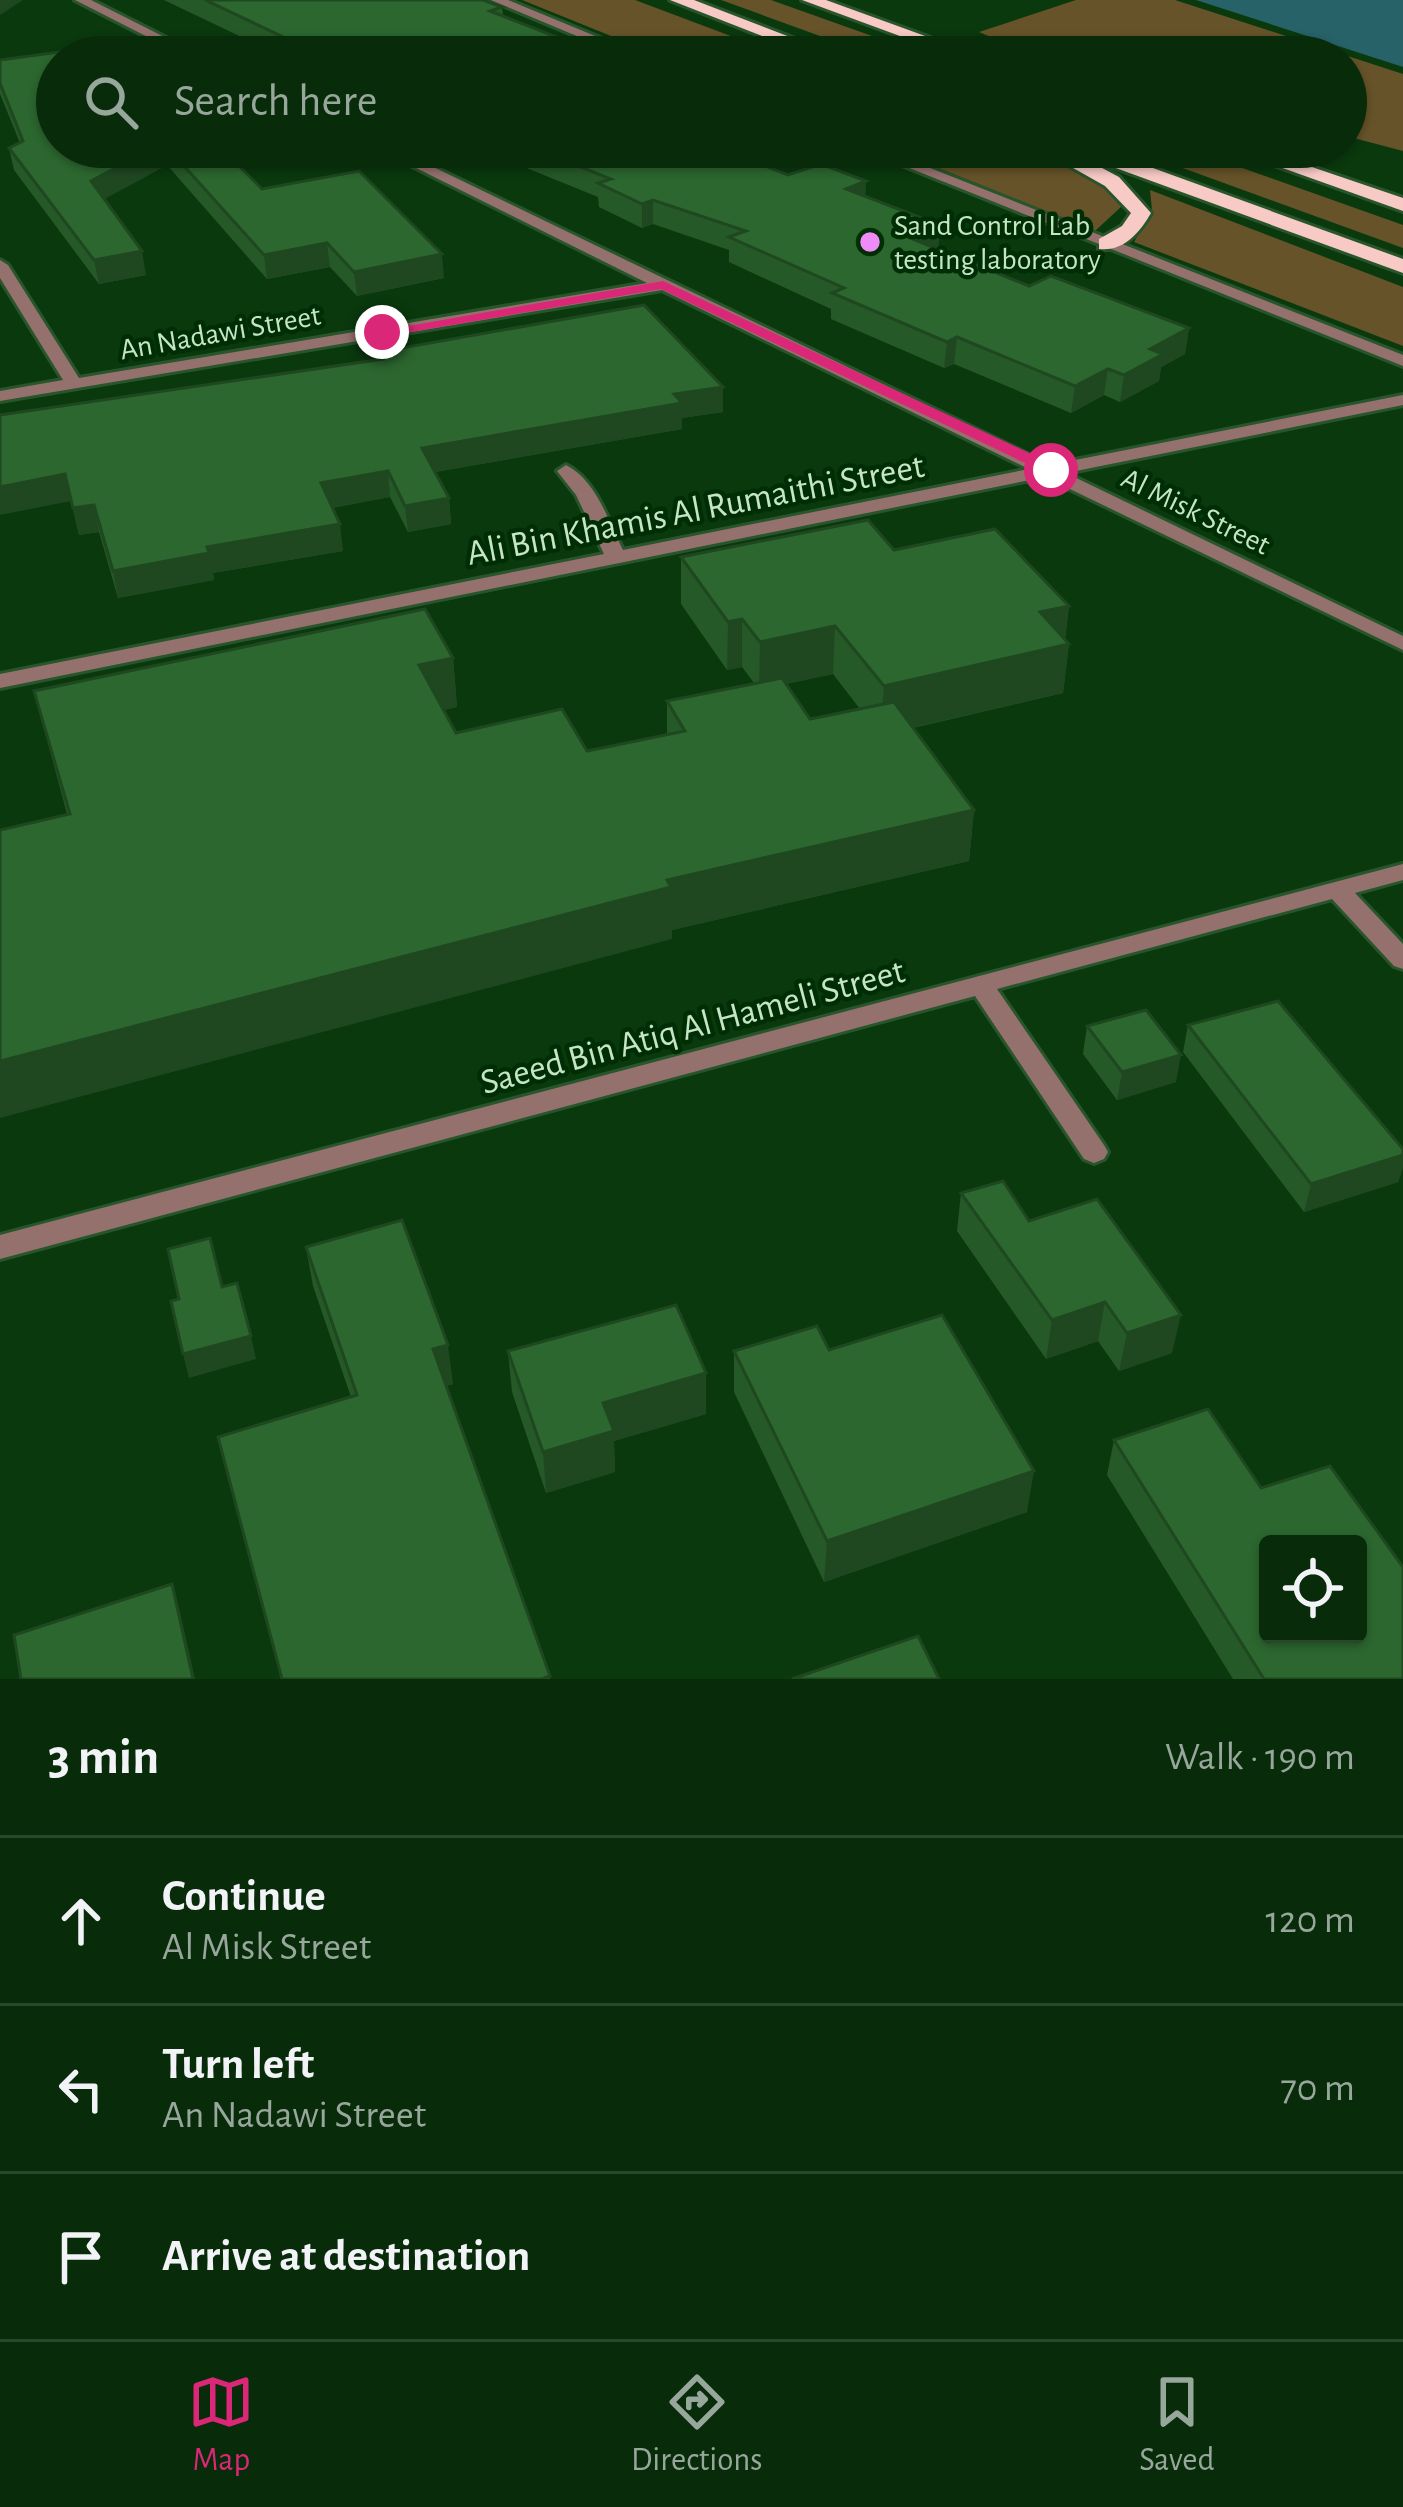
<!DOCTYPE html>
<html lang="en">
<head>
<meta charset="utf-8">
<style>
  :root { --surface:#082b0a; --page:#113313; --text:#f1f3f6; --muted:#98a79c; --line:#29472b; --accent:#db2777 }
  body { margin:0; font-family:"Alegreya Sans",sans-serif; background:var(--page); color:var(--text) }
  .controls { position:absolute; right:36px; bottom:36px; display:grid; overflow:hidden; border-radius:12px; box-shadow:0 3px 9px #0004 }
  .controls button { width:108px; height:108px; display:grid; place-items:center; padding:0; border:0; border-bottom:3px solid var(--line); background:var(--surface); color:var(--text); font:60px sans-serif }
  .stop { position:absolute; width:36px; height:36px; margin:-27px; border:9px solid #db2777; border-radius:50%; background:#fff }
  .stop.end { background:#db2777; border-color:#fff; box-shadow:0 3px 12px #0008 }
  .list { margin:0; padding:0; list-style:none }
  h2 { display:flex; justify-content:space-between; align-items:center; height:156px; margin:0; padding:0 48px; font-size:51px }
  h2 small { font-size:39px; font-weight:400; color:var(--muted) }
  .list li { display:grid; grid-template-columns:78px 1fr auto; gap:36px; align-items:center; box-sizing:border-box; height:168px; padding:0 48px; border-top:3px solid var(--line) }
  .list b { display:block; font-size:45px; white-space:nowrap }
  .list p { margin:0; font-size:39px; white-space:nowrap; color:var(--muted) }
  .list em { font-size:39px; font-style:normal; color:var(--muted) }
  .icon { flex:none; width:66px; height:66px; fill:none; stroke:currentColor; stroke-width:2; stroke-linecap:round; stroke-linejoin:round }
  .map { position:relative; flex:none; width:1403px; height:1679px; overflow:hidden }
  .search { position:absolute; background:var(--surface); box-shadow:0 3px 9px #0004; left:36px; right:36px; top:36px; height:132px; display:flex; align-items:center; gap:30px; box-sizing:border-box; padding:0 42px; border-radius:66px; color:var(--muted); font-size:45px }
  .sheet { height:660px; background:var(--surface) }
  nav { display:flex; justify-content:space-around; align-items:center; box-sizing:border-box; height:168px; border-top:3px solid var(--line); background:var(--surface); font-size:33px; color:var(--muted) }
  nav a { display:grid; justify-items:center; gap:6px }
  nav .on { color:var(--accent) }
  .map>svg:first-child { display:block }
  .green { fill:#665329 }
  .water { fill:#266268 }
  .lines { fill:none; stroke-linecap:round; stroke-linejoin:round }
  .minor-casing { stroke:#28552b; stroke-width:6 }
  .trunk-casing { stroke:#28552b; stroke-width:6 }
  .minor { fill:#95716e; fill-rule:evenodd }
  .trunk { fill:#f8cac6; fill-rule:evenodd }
  .wall { fill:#265928; fill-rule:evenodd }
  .shaded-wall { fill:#1f4821 }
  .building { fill:#2c672f; stroke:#1f4821; stroke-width:3; fill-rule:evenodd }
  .route { fill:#db2777 }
  .poi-dot { fill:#ef8bf7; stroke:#002e04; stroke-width:4.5 }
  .labels { text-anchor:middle; stroke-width:9; stroke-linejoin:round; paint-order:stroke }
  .far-poi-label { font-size:30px; fill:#c6e5c5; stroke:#002e04; text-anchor:start }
  .far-street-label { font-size:30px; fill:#c6e5c5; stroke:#002e04 }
  .street-label { font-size:36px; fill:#c6e5c5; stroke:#002e04 }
</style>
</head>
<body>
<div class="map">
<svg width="1403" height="1679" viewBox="0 0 1403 1679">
  <rect width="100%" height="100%" fill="#0a390e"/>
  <g class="green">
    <path d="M522 0H635L787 57H663Z"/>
    <path d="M721 0H771L931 57H878Z"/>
    <path d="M1076 0H1175L1403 74V151L1346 136V57H1038L979 32Z"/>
    <path d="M886 147C953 147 1089 132 1122 206L1095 231Z"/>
    <path d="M1125 147H1183L1403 225V248Z"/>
    <path d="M1150 190 1403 287V346L1134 242 1152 210Z"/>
  </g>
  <path class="water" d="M1196 0H1403V67Z"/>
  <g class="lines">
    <defs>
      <g id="minor">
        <path d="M75 0H91L204 57H187Z"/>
        <path d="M491 0H508L646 57H627Z"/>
        <path d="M374 147H392L1050 465 1403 395V405L1066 473 1403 636V650L1045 477 0 688V674L604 554 576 495 557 471 566 465C596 480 609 522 623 550L1029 469 662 290 0 401V391L63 380 0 278V260L8 265 79 378 647 283Z"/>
        <path d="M857 147H877L1403 355V366Z"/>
        <path d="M1403 864V880L1355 893 1403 944V969L1394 966 1332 899 997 989 1104 1145 1108 1152 1104 1159 1094 1163 1084 1159 975 996 0 1259V1235Z"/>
      </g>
      <g id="trunk">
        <path d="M670 0H694L842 57H816Z"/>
        <path d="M802 0H826L983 57H957Z"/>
        <path d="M1036 147H1095L1403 259V273L1072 152 1119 177 1151 213C1140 232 1124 252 1099 249V239L1122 226 1131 213 1105 186Z"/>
        <path d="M1224 147H1253L1403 198V211Z"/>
      </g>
    </defs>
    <use href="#minor" class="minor-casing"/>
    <use href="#trunk" class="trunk-casing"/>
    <use href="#minor" class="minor"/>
    <use href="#trunk" class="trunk"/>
  </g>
  <g class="wall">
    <path d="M164 0H483L502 7 503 16 608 57H283Z"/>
    <path d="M0 60 57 147H220L262 189 444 278 357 296 330 267 267 279 167 165 104 199 146 275 99 284 14 170 9 148 20 143 0 94Z"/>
    <path d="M475 147H699L739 163 788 175 866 181 865 196 940 225 938 249 1029 286 1189 328 1185 354 1161 367 1159 381 1120 402 1104 395 1071 413 954 364 944 368 831 319V309L729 262V250L653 224 642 228 599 207 598 197Z"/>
    <path d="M379 352 723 387V412L682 418V429L435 472 449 498 451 524 408 532 390 497 332 508 343 551 213 573 214 580 118 598 99 532 79 535 71 501 379 360Z"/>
    <path d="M894 550 1069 606 1065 640 1069 644 1063 693 913 728 974 810 969 861 672 930V939L67 814 34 691 453 658 457 707 444 710 456 733 587 751 667 734V701L754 683 742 667 727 670 681 604V557ZM833 674 860 709 810 719 786 684Z"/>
    <path d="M1188 1025 1403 1149V1167L1398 1182 1304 1212 1183 1052Z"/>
    <path d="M1087 1026 1176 1082 1117 1100 1083 1054Z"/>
    <path d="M961 1193 1029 1221 1172 1353 1119 1371 1098 1341 1046 1359 957 1231Z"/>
    <path d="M306 1247 453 1384 446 1386 550 1679H281L218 1437 351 1397 313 1286Z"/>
    <path d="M829 1350 1027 1512 824 1582 734 1392V1351Z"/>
    <path d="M508 1351 706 1373V1414L614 1441 615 1472 546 1493 512 1392Z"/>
    <path d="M1114 1440 1261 1488 1403 1679H1233L1107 1475Z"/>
  </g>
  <g class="shaded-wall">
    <path d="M0 0H23L0 15Z"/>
    <path d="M155 147H164L167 165 95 204 91 181Z"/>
    <path d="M866 181 865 205 846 189Z"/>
    <path d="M653 200V224L642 228V204Z"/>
    <path d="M940 225 938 249 910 238Z"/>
    <path d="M327 243 330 267 267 279 264 255Z"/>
    <path d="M142 251 146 275 99 284 94 260Z"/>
    <path d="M442 254 444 278 357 296 354 272Z"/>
    <path d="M1189 328 1185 354 1161 367 1159 381 1120 402 1124 375 1150 349Z"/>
    <path d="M957 337 954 364 944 368 947 342Z"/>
    <path d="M1108 369 1104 395 1071 413 1075 386Z"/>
    <path d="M723 387V412L682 418V429L424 474 422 448 674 394Z"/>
    <path d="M388 471 390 497 325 509 321 483Z"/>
    <path d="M65 474 71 501 0 515V487Z"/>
    <path d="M449 498 451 524 408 532 405 506Z"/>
    <path d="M94 505 99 532 79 535 73 508Z"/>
    <path d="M340 524 343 551 213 573 214 580 118 598 113 571 207 547Z"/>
    <path d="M1069 606 1064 645 1069 644 1063 693 880 735 884 686 1040 612Z"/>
    <path d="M742 619V667L727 670 728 622Z"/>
    <path d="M835 626 833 674 759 690 760 642Z"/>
    <path d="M453 658 457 707 424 714 419 665Z"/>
    <path d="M974 810 969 861 672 930V939L0 1118V1061L667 880Z"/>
    <path d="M1181 1055 1176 1082 1117 1100 1122 1072Z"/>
    <path d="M1403 1155V1167L1398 1182 1304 1212 1311 1184Z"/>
    <path d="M1105 1302 1098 1341 1046 1359 1052 1320Z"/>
    <path d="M1181 1315 1172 1353 1119 1371 1127 1333Z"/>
    <path d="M251 1336 256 1359 189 1378 183 1354Z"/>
    <path d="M448 1345 453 1384 438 1388 433 1349Z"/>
    <path d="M706 1373V1414L614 1441 615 1472 546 1493 543 1452 603 1403Z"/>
    <path d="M1034 1471 1027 1512 824 1582 827 1541Z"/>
    <path d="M172 1584 180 1612 195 1679H193Z"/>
  </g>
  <g class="building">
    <path d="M205 0H483L502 7 490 11 608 57H331L309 49Z"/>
    <path d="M74 50 79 57H57V147H155L91 181 142 251 94 260 9 148 23 141 0 83V60Z"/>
    <path d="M167 147H220L262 189 359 171 442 254 354 272 327 243 264 255Z"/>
    <path d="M531 147H699L739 163 750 160 788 175 821 164 866 181 846 189 940 225 910 238 1029 286 1051 276 1189 328 1150 349 1163 354 1124 375 1108 369 1075 386 957 337 947 342 832 293 844 288 729 237 746 231 653 200 642 204 598 183 611 179Z"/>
    <path d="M644 305 723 387 674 394 682 403 422 448 449 498 405 506 388 471 321 483 340 524 207 547 209 553 113 571 94 505 73 508 65 474 0 487V415L383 359 379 352Z"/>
    <path d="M868 520 894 550 995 529 1069 606 1040 612 1069 644 884 686 835 626 760 642 742 619 728 622 681 557Z"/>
    <path d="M425 609 453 658 419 665 456 733 562 709 587 751 685 731 667 701 782 678 810 719 894 702 974 810 667 880 671 887 0 1061V830L70 814 34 691Z"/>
    <path d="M1278 1001 1403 1149V1155L1311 1184 1188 1025Z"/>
    <path d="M1146 1010 1181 1055 1122 1072 1087 1026Z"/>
    <path d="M1003 1181 1029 1221 1097 1199 1181 1315 1127 1333 1105 1302 1052 1320 961 1193Z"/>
    <path d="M402 1220 448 1345 433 1349 550 1676 542 1679H282L218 1437 357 1395 306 1247Z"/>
    <path d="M210 1238 222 1287 237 1283 251 1336 183 1354 171 1301 179 1299 168 1249Z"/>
    <path d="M676 1305 706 1373 603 1403 614 1431 543 1452 508 1351Z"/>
    <path d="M942 1315 1034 1471 827 1541 734 1351 817 1326 829 1350Z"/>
    <path d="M1208 1409 1261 1488 1330 1466 1403 1567V1679H1264L1114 1440ZM1268 1544H1358V1634H1268Z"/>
    <path d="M172 1584 193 1679H21L14 1635Z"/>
    <path d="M918 1636 939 1679H792Z"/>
  </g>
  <path class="route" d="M663 281 1057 466 1059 470 1046 473 661 289 382 337 375 332Z"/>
  <circle class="poi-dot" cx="870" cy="242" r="12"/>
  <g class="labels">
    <g class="far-poi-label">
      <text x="894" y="235">Sand Control Lab<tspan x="894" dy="34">testing laboratory</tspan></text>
    </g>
    <g class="far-street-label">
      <text transform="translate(220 332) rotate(-10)" y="10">An Nadawi Street</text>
      <text transform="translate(1196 511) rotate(26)" y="10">Al Misk Street</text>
    </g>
    <g class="street-label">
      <text transform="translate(695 508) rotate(-11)" y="13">Ali Bin Khamis Al Rumaithi Street</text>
      <text transform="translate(692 1025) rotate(-15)" y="13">Saeed Bin Atiq Al Hameli Street</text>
    </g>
  </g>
</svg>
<div class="controls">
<button><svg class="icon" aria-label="locate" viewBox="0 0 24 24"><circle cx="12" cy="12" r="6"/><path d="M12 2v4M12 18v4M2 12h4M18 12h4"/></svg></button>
</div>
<div class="stop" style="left:1051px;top:470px"></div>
<div class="stop end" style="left:382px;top:332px"></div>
<div class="search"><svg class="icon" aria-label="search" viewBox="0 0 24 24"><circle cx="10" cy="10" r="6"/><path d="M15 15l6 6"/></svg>Search here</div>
</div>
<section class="sheet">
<h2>3 min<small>Walk · 190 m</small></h2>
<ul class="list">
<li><svg class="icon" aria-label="ahead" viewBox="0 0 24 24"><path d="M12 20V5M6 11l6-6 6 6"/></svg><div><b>Continue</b><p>Al Misk Street</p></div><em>120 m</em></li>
<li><svg class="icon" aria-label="left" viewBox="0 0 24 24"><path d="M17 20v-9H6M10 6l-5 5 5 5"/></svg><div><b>Turn left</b><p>An Nadawi Street</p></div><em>70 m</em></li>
<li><svg class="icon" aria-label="arrive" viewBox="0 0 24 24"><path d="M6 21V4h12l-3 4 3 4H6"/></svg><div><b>Arrive at destination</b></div></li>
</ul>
</section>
<nav>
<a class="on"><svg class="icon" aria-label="map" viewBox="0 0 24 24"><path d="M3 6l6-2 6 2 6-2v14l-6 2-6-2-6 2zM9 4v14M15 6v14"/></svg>Map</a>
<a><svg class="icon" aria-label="directions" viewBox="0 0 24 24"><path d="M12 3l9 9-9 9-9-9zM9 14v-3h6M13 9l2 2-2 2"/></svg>Directions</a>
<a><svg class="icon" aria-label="saved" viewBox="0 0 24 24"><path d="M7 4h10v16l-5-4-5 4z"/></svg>Saved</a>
</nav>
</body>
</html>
